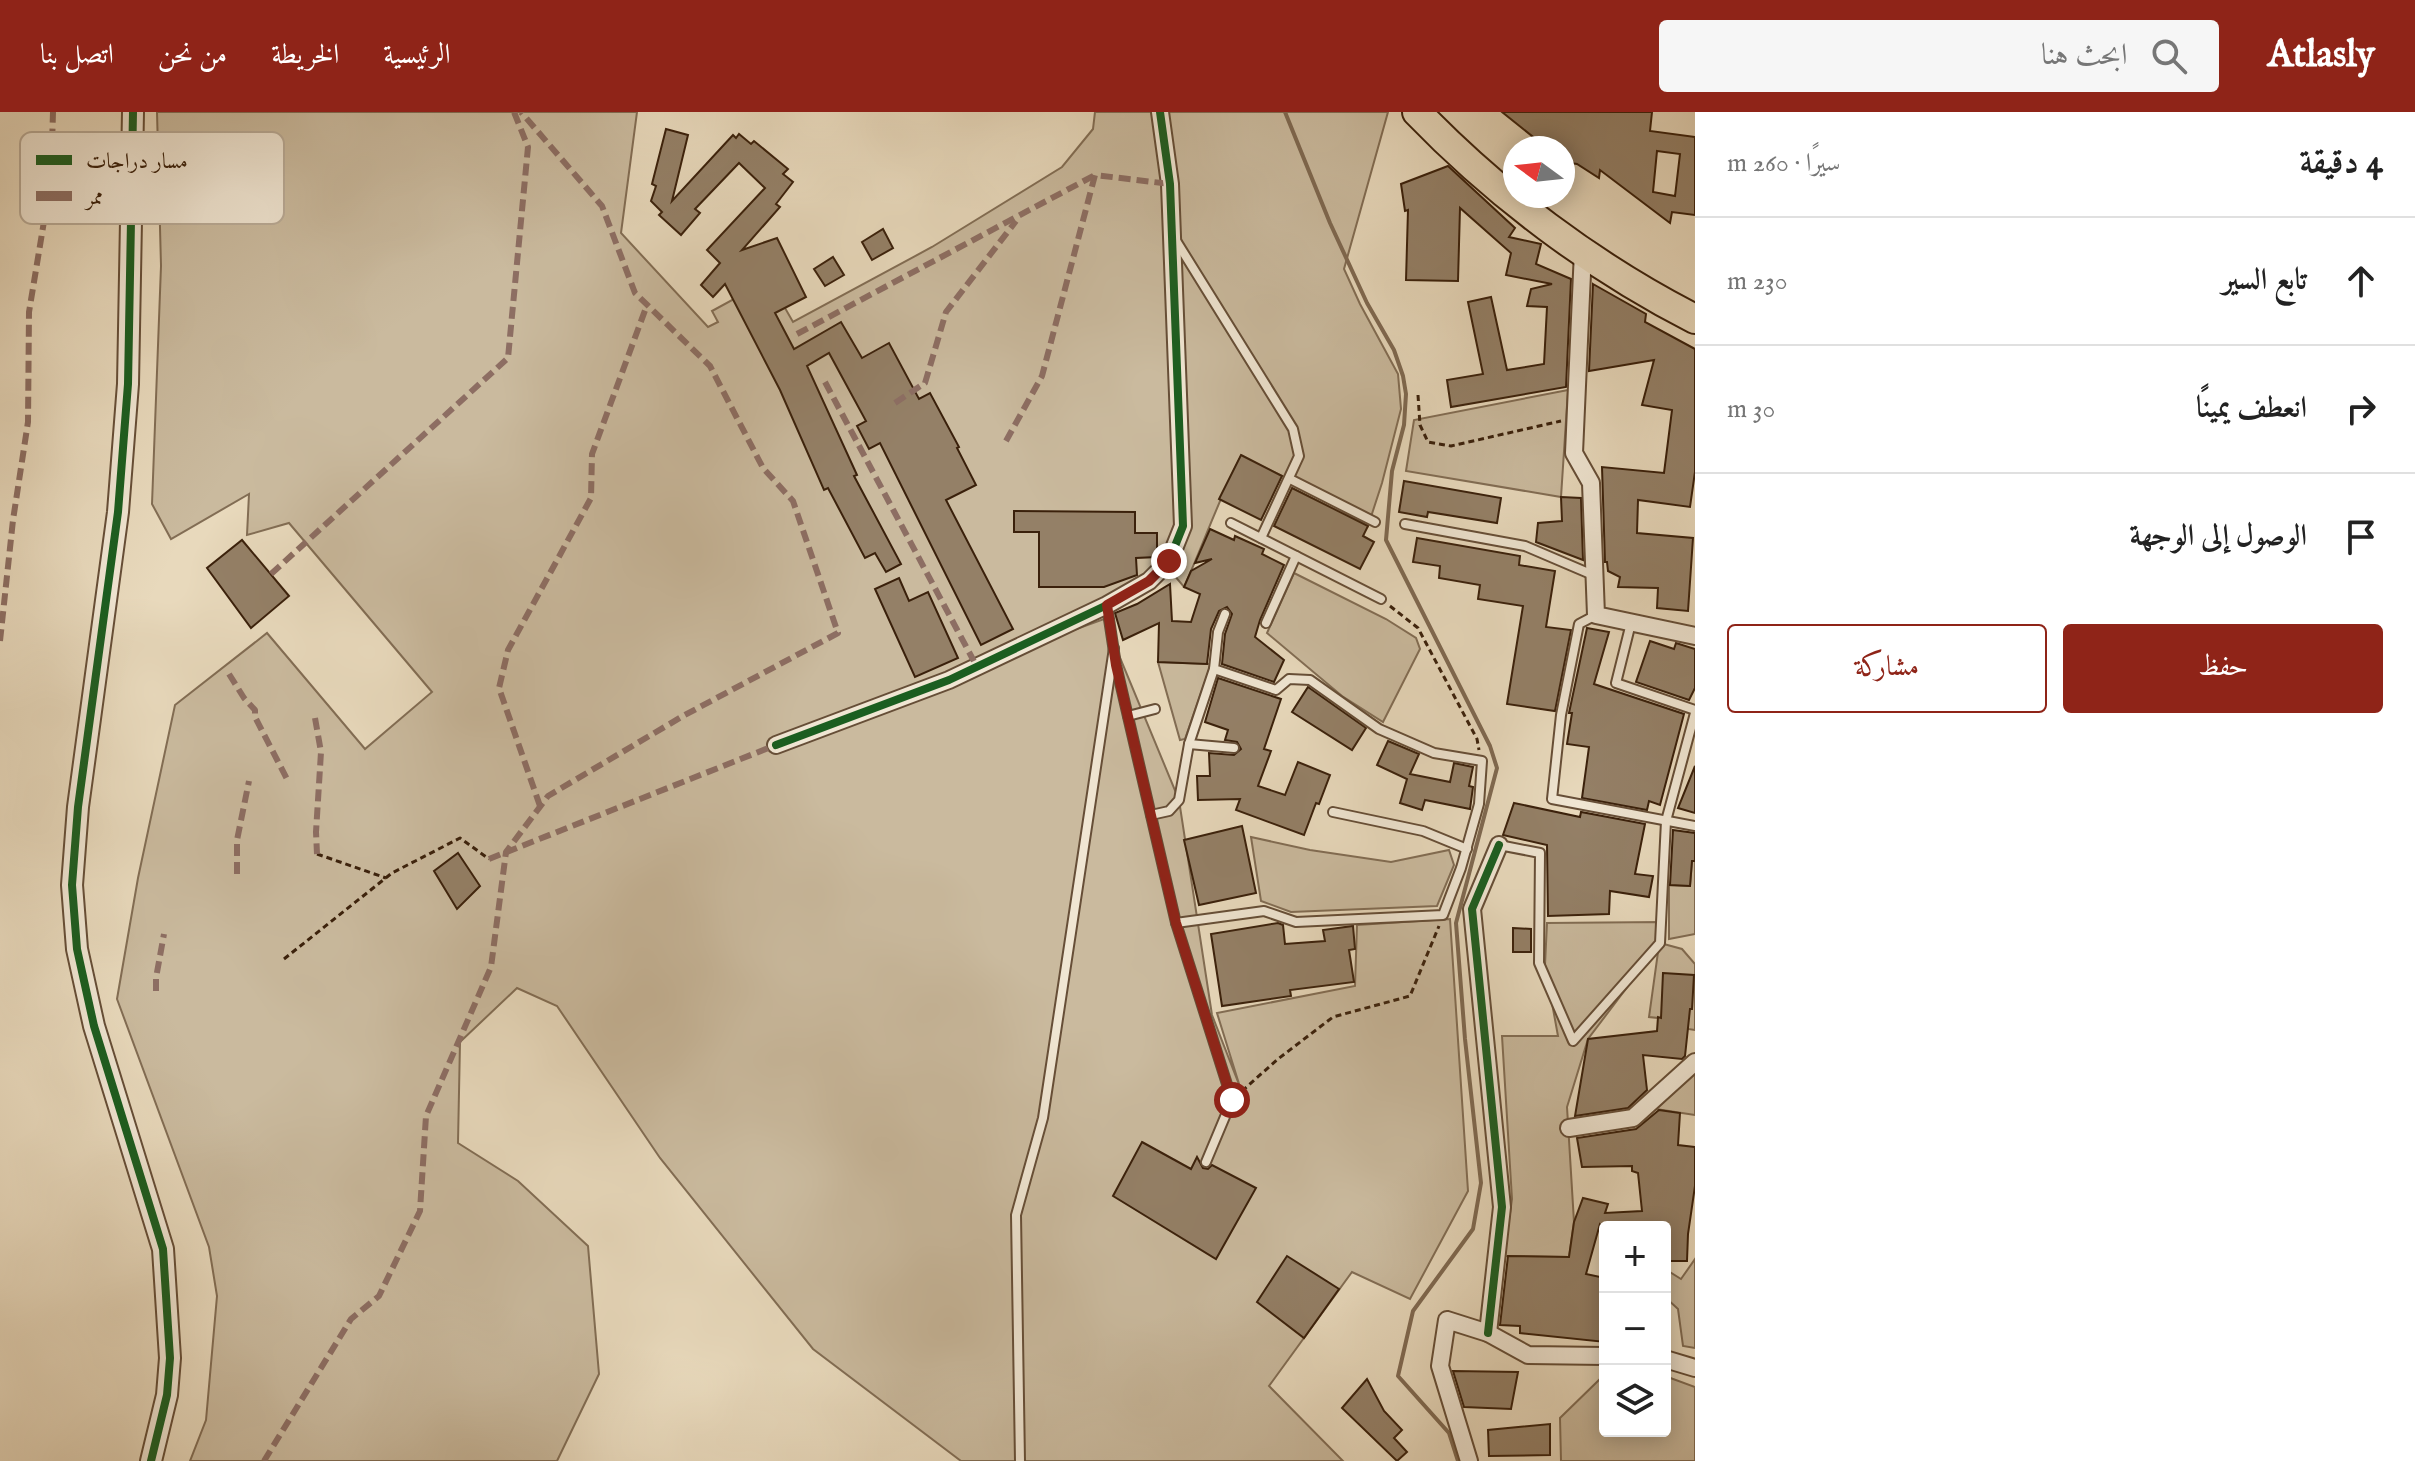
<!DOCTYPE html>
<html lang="ar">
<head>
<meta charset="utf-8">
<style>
  :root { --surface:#fff; --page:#f6f6f6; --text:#222; --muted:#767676; --line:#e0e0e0; --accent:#8f2418 }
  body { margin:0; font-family:"IM FELL English",Amiri,serif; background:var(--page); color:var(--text); direction:rtl }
  .controls { position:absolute; right:24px; bottom:24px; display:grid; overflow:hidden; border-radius:8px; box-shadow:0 4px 20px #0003 }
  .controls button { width:72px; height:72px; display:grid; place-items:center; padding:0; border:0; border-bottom:2px solid var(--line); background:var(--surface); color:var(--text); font:40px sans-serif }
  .compass { position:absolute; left:1503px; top:24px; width:72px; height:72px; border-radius:50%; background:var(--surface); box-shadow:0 4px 20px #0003; rotate:285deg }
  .stop { position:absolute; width:24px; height:24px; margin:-18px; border:6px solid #8f2418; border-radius:50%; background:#fff }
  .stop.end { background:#8f2418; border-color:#fff; box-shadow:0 2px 8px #0008 }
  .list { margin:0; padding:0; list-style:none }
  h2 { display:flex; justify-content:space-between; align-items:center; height:104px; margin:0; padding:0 32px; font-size:34px }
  h2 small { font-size:26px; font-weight:400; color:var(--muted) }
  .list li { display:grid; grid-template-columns:52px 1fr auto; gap:24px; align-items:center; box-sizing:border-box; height:128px; padding:0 32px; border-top:2px solid var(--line) }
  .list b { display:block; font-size:30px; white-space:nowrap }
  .list em { font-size:26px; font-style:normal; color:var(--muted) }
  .actions { display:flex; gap:16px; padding:24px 32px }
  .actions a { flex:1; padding:18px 0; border:2px solid var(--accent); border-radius:8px; text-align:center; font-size:28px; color:var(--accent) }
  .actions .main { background:var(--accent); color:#fff }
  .icon { flex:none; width:44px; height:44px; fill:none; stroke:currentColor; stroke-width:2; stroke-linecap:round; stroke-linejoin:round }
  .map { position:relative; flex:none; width:1695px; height:1349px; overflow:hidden; direction:ltr }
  header { display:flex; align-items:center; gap:48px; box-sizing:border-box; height:112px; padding:0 40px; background:var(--accent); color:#fff }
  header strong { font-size:38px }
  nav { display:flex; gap:44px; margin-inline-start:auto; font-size:28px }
  .search { width:560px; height:72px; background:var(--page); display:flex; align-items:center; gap:20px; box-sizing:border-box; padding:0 28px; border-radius:8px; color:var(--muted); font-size:30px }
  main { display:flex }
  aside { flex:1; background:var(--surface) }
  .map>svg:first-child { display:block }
  .green { fill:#caba9e; stroke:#826d54; stroke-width:2 }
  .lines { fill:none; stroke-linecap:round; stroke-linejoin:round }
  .stream { stroke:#7f6951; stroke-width:4 }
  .building { fill:#948067; stroke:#3a200b; stroke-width:2; fill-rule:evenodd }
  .service-casing { stroke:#664e37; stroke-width:12 }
  .minor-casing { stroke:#664e37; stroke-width:20 }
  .tertiary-casing { stroke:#664e37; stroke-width:24 }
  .trunk-casing { stroke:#3a200b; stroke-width:32 }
  .path { stroke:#3a200b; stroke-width:3; stroke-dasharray:6 4; stroke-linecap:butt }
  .service { stroke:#f0e6d3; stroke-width:8 }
  .minor { stroke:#f0e6d3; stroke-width:16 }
  .tertiary { stroke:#f0e6d3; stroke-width:20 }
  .trunk { stroke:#e8d9bc; stroke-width:28 }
  .quiet { stroke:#8d6e63; stroke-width:6; stroke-dasharray:12 6; stroke-linecap:butt }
  .cycleway-casing { stroke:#f0e6d3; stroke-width:13 }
  .cycleway { stroke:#1b5e20; stroke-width:8 }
  .route { stroke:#8f2418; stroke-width:10 }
  .key { fill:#f0e6d3; stroke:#b9ab97; stroke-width:2 }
  .key-label { font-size:22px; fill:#3a200b }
</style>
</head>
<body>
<header>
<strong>Atlasly</strong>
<div class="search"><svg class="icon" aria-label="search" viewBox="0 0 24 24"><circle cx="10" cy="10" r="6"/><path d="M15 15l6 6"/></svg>ابحث هنا</div>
<nav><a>الرئيسية</a><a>الخريطة</a><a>من نحن</a><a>اتصل بنا</a></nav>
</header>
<main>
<aside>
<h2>4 دقيقة<small>سيرًا · 260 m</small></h2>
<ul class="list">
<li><svg class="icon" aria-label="ahead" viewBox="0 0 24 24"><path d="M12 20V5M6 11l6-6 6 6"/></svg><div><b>تابع السير</b></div><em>230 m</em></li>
<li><svg class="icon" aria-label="right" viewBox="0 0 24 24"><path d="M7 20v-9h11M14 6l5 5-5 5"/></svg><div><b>انعطف يمينًا</b></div><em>30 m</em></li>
<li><svg class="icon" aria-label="arrive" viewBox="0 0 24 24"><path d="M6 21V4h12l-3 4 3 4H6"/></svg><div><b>الوصول إلى الوجهة</b></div></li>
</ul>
<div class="actions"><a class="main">حفظ</a><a>مشاركة</a></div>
</aside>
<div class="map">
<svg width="1695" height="1349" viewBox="0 0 1695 1349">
  <rect width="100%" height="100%" fill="#e8d9bc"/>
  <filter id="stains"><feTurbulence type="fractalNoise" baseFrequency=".0025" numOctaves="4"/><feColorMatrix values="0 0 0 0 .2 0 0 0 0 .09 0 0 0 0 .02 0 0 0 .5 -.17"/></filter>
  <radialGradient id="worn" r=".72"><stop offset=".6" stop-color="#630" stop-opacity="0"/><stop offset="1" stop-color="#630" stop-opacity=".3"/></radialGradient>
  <g class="green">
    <path d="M157 0H637L621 121 708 215 718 210 712 199 769 168 793 210 932 135 1062 55 1093 17 1095 0H1388L1344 157 1360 192 1398 262 1401 297 1382 371 1368 414 1284 365 1241 344C1219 386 1204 431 1184 475L1169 457 925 572 1104 507 1179 688 1212 903 1240 975 1217 901 1355 874 1357 813 1450 807 1468 1079 1410 1187 1352 1160 1269 1274 1343 1349H961L813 1237 660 1046 557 894 517 876 460 930 458 1031 518 1069 588 1134 599 1262 557 1349H190L206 1308 217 1184 209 1135 117 887 138 766 175 593 267 521 365 637 432 580 289 411 247 423 249 382 171 427 152 392 161 154Z"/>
    <path d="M1568 278 1561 385 1406 359 1414 308Z"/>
    <path d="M1294 461 1386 507 1416 526 1420 537 1383 610 1342 584 1267 521Z"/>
    <path d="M1158 550 1211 552 1185 627 1180 628Z"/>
    <path d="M1251 725 1310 738 1391 750 1449 738 1454 753 1437 794 1291 800 1261 789Z"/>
    <path d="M1692 749H1695V822L1669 827V773L1690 774Z"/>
    <path d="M1661 810 1660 831 1682 837 1695 852V918L1688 917V909L1649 905 1659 833 1588 927 1567 995 1574 1110 1569 1145 1504 1144 1512 1087 1502 924H1558L1545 853 1547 811Z"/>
    <path d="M1695 961V1003L1656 997Z"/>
    <path d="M1695 1147V1236L1683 1234 1678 1197 1665 1185V1157L1681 1167Z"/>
    <path d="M1665 1264 1695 1275V1349H1561L1560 1306 1600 1267 1605 1266V1319H1665Z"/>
  </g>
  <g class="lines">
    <path class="stream" d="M1285 0 1330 111 1367 191 1394 238 1403 264 1406 282 1404 313 1392 359 1386 428 1490 634 1497 656 1456 811 1465 927 1481 1071 1473 1117 1413 1199 1398 1264 1449 1321 1458 1349"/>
  </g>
  <g class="building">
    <path d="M1502 0H1652L1650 19 1695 25V103L1672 100 1670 111 1600 58 1599 66 1577 52 1563 50V36H1547ZM1657 39 1680 42 1675 84 1653 80Z"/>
    <path d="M666 17 688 23 672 89 733 23 736 26 739 22 751 32 754 29 788 57 783 62 793 70 776 92 780 95 742 138 777 126 806 185 775 201 794 237 841 210 862 246 889 231 919 287 930 281 959 335 957 336 976 373 946 388 1013 517 981 533 880 331 869 337 857 314 866 309 829 241 807 254 857 363 854 364 901 452 886 460 875 441 865 446 828 376 824 378 780 278 725 172 713 185 701 173 720 151 707 138 765 76 739 51 695 97 700 101 681 123 659 103 662 100 651 89 656 74 652 72Z"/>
    <path d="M1448 54 1515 116 1509 125 1541 132 1536 152 1571 167 1566 275 1451 295 1447 268 1483 262 1468 190 1491 185 1507 258 1544 252 1547 195 1527 194 1531 177 1552 172 1506 163 1511 141 1460 96 1458 169 1406 168 1408 98 1405 99 1401 72Z"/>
    <path d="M883 117 893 136 872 148 862 130Z"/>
    <path d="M833 145 844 163 825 174 814 157Z"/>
    <path d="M1593 172 1646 202 1645 210 1695 237V360L1690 395 1638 388 1637 421 1693 426 1688 499 1657 496 1658 476 1618 475 1620 465 1608 459 1607 450H1605L1602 355 1664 361 1672 298 1642 293 1654 248 1589 259Z"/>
    <path d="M1241 343 1282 364 1261 408 1219 387Z"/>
    <path d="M1404 369 1501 386 1497 411 1428 400 1427 405 1399 400Z"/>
    <path d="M1292 376 1368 414 1363 424 1374 430 1360 457 1274 414Z"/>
    <path d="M1561 385 1581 386 1583 448 1536 430 1538 411 1562 409Z"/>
    <path d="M1014 399 1135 400V421H1157V445L1136 446 1137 463 1104 475H1039V420H1014Z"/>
    <path d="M1210 417 1234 428 1235 424 1264 437 1262 442 1284 453 1260 508 1255 525 1284 548 1274 570 1222 552 1225 522 1232 502 1227 495 1219 499 1211 517 1207 552 1158 550 1159 511 1123 528 1115 501 1137 492 1170 472 1172 509 1191 510 1200 482 1184 475 1191 459 1212 447 1195 451Z"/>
    <path d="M1417 426 1520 444 1519 453 1555 459 1546 515 1571 518 1555 599 1507 592 1523 494 1478 487 1480 473 1439 466 1440 454 1413 450Z"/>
    <path d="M242 428 289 484 251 516 207 456Z"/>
    <path d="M899 466 909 489 928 480 958 546 915 565 875 477Z"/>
    <path d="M1587 516 1609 520 1594 572 1684 602 1660 693 1649 689 1647 698 1582 686 1589 635 1567 632 1572 601H1569Z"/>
    <path d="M1650 529 1674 537 1676 531 1695 537V576L1689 588 1636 570Z"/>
    <path d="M1218 566 1281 587 1264 637 1271 639 1258 674 1285 683 1298 650 1330 663 1319 692 1316 691 1304 723 1236 698 1240 687 1198 688 1197 664H1210L1209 641 1234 643 1241 637 1237 630 1225 628 1228 618 1205 610Z"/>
    <path d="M1308 575 1366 616 1352 638 1292 600Z"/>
    <path d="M1388 629 1419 642 1410 662 1450 670 1454 651 1473 655 1469 674 1473 675 1470 697 1425 688 1422 698 1400 691 1407 667 1377 653Z"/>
    <path d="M1695 654V701L1678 696Z"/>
    <path d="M1514 691 1580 705 1581 700 1645 712 1635 762 1653 764 1649 785 1610 779 1609 802 1548 804 1547 733 1503 723Z"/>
    <path d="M1242 714 1256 781 1199 793 1184 728Z"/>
    <path d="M1673 718 1695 721V749H1692L1690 774 1670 773Z"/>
    <path d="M458 741 480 774 457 797 434 759Z"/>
    <path d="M1278 811 1283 813 1285 832 1325 829 1323 818 1353 814 1355 837 1349 838 1354 870 1290 878 1291 884 1222 894 1211 822Z"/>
    <path d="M1513 816 1531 817V840H1513Z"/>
    <path d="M1663 861 1694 863 1692 897H1690L1685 944 1682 947 1643 943 1647 978 1628 996 1575 1004 1588 927 1657 919 1658 905 1661 906Z"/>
    <path d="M1659 998 1680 1001 1678 1033 1695 1035V1074L1688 1122 1687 1149H1665V1115H1606L1600 1112 1586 1162 1605 1166V1230L1520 1221V1214L1500 1213 1508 1144 1569 1145 1574 1110 1583 1086 1608 1092 1605 1101 1642 1099 1638 1061 1632 1059V1054L1582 1055 1577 1026 1636 1017Z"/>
    <path d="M1142 1030 1191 1057 1197 1045 1203 1056 1208 1057 1212 1053 1256 1076 1216 1147 1113 1084Z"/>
    <path d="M1287 1144 1339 1177 1304 1226 1257 1190Z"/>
    <path d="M1453 1259 1518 1260 1511 1297 1464 1295Z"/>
    <path d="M1367 1267 1384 1299 1402 1318 1394 1326 1407 1340 1397 1349 1342 1296Z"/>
    <path d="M1550 1312V1343L1489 1344 1488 1318Z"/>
  </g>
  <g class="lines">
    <defs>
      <g id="service">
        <path d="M1175 127 1293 317 1299 344 1261 426"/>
        <path d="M1290 367 1375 410"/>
        <path d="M1231 411 1381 487"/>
        <path d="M1405 412 1525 434 1593 463"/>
        <path d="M1107 494 1116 553 1176 811 1232 988 1206 1050"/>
        <path d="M1596 503 1579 512 1561 603 1552 687 1695 714"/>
        <path d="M1266 511 1296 444"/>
        <path d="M1631 511 1616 571 1695 598"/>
        <path d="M1128 604 1155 597"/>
        <path d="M1189 632 1234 636"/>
        <path d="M1333 700 1423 719 1467 737"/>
        <path d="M1151 703 1169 699 1179 688 1189 632 1214 557"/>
        <path d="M1499 733 1540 741 1539 851 1573 929 1660 831 1666 709 1695 601"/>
        <path d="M1176 811 1264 799 1296 810 1443 803 1461 756 1479 692 1482 649 1434 641 1379 617 1310 568 1289 567 1276 578 1214 557 1218 520 1225 502"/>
        <path d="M1020 1349 1016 1103 1043 1006 1114 536"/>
      </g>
      <g id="minor">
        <path d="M1583 139 1574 341 1591 371 1596 503 1695 524"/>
        <path d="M776 633 949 568 1107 493 1149 469 1169 449 1183 414 1170 72 1160 0"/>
        <path d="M1569 1016 1633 1006 1695 950"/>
        <path d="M1488 1221 1502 1095 1472 797 1499 733"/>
        <path d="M1665 1247 1695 1256"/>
        <path d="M1469 1349 1440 1254 1447 1208 1488 1221 1528 1243 1605 1244"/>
      </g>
      <path id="tertiary" d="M133 0 128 272 118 400 78 695 72 773 77 837 94 914 163 1137 170 1246 167 1283 151 1349"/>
      <path id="trunk" d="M1417 0C1496 82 1593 155 1695 207"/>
    </defs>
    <use href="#service" class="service-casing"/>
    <use href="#minor" class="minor-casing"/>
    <use href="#tertiary" class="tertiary-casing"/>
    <use href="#trunk" class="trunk-casing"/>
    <g class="path">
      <path d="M1418 283 1420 313 1428 330 1451 334 1561 309"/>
      <path d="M1390 494 1418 516 1477 627 1479 638"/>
      <path d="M317 742 386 766"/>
      <path d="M284 847 392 761 460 726 489 747"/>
      <path d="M1242 979 1278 947 1333 905 1410 884 1439 814"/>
    </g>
    <use href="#service" class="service"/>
    <use href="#minor" class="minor"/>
    <use href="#tertiary" class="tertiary"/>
    <use href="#trunk" class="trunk"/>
    <g class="quiet">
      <path d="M797 222 1095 63"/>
      <path d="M825 270 977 555"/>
      <path d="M895 291 925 271 946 200 1016 109"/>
      <path d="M1006 329 1042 264 1095 63 1170 72"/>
      <path d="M271 462 508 246 528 35 514 0"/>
      <path d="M0 529 13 408 28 310 29 200 51 67 53 0"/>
      <path d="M229 562 244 586 255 598V605L287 667"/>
      <path d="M315 606 321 640 316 720 317 742"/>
      <path d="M540 694 499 576 508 538 591 386 592 342 647 193"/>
      <path d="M489 747 776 633"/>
      <path d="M237 762V728L249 669"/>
      <path d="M156 879V866L164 822"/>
      <path d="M264 1349 351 1207 379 1184 420 1099 426 1004 491 855 506 740 548 684 683 604 838 521 793 389 763 356 710 254 635 181 602 94 521 0"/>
    </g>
    <defs>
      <g id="cycleway">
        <path d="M133 0 128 272 118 400 78 695 72 773 77 837 94 914 163 1137 170 1246 167 1283 151 1349"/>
        <path d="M776 633 949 568 1107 493 1149 469 1169 449 1183 414 1170 72 1160 0"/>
        <path d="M1488 1221 1502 1095 1472 797 1499 733"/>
      </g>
    </defs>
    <use href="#cycleway" class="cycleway-casing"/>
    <use href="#cycleway" class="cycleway"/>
  </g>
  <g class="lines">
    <path class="route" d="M1169 449 1149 469 1107 493 1116 553 1176 811 1232 988"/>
  </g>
  <rect x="20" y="20" width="264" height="92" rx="12" class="key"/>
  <rect x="36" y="43" width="36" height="10" fill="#1b5e20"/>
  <rect x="36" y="79" width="36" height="10" fill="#8d6e63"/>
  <g class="key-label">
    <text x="86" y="56">مسار دراجات</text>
    <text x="86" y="92">ممر</text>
  </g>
  <rect width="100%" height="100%" filter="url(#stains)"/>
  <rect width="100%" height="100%" fill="url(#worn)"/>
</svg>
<div class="controls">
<button>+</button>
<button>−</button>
<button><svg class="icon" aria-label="layers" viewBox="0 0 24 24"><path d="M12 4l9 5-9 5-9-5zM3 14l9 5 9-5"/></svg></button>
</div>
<svg class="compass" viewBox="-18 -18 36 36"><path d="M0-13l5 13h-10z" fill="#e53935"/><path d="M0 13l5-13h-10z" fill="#767676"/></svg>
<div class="stop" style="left:1232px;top:988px"></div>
<div class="stop end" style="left:1169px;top:449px"></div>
</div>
</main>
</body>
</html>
